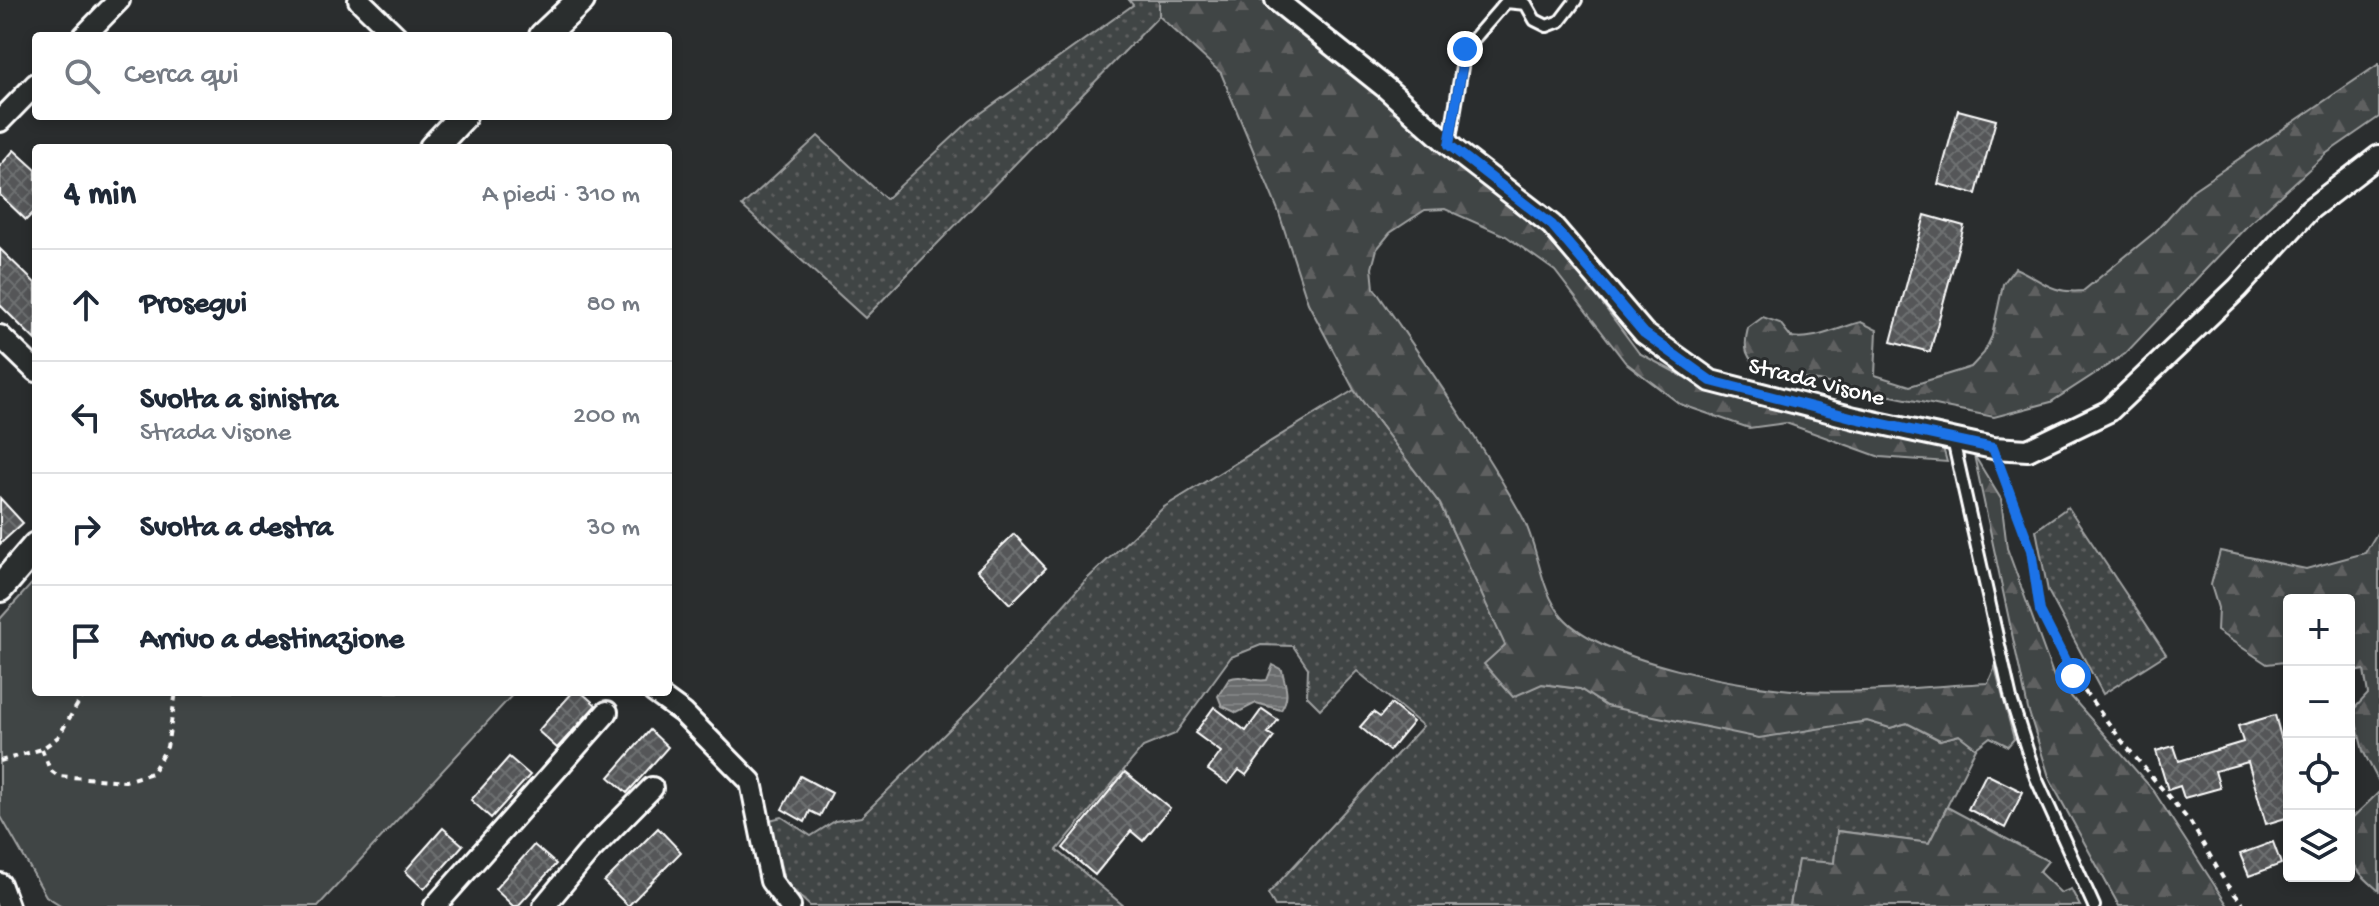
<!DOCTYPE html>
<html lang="it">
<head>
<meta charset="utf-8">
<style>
  :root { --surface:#fff; --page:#f2f2f3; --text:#1f2937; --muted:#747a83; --line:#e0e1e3 }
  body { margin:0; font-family:"Gochi Hand",sans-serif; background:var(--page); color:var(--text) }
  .controls { position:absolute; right:24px; bottom:24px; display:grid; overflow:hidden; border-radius:8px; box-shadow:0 4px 12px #0003 }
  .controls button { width:72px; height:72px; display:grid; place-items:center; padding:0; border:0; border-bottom:2px solid var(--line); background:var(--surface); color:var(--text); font:40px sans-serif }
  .stop { position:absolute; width:24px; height:24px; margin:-18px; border:6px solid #1a73e8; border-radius:50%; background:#fff }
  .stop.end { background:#1a73e8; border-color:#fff; box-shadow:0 2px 8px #0008 }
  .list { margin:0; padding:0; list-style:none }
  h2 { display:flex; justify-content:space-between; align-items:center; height:104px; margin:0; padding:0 32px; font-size:34px }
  h2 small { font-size:26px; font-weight:400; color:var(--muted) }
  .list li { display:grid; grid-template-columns:52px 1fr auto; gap:24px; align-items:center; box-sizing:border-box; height:112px; padding:0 32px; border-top:2px solid var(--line) }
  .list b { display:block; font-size:30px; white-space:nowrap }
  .list p { margin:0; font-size:26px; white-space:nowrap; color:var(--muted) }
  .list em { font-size:26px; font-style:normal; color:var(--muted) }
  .icon { flex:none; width:44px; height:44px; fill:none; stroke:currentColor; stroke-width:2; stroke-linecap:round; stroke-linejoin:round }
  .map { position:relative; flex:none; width:2379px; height:906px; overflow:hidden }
  .search { position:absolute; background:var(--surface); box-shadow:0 4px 12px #0003; left:32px; top:32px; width:640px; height:88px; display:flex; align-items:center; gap:20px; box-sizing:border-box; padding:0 28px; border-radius:8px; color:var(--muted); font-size:30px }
  .panel { position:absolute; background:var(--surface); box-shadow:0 4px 12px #0003; left:32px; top:144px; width:640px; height:552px; border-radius:8px }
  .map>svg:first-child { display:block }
  .grass { fill:url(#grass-dots); stroke:#a0a2a2; stroke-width:2 }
  .forest { fill:url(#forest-firs); stroke:#a0a2a2; stroke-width:2 }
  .green { fill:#414445; stroke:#a0a2a2; stroke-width:2 }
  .water { fill:url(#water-rules); stroke:#a6a7a7; stroke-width:2 }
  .building { fill:url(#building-cross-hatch); stroke:#fff; stroke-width:2 }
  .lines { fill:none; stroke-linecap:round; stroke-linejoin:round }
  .service-casing { stroke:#fff; stroke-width:16 }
  .minor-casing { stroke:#fff; stroke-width:26 }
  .tertiary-casing { stroke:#fff; stroke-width:32 }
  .path { stroke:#fff; stroke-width:4; stroke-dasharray:6 6; stroke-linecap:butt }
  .service { stroke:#2a2d2e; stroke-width:10 }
  .minor { stroke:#2a2d2e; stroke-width:20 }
  .tertiary { stroke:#2a2d2e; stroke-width:26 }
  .route { stroke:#1a73e8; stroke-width:10 }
  .labels { text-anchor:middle; stroke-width:6; stroke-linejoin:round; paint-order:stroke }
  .street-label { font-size:24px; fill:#fff; stroke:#2a2d2e }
</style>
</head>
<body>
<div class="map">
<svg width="2379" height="906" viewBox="0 0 2379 906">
  <defs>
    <pattern id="grass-dots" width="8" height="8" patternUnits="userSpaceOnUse" patternTransform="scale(2)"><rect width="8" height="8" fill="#414445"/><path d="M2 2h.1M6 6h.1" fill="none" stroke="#5e6061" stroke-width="1.8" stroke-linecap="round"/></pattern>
    <pattern id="forest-firs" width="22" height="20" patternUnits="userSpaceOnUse" patternTransform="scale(2)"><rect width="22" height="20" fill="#414445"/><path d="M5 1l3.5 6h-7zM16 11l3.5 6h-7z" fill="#5e6061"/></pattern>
    <pattern id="water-rules" width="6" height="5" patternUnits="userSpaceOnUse" patternTransform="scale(2)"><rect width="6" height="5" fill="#6a6c6d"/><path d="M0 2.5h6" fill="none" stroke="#808283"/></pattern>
    <pattern id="building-cross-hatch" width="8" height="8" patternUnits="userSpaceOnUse" patternTransform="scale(2)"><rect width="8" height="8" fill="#555758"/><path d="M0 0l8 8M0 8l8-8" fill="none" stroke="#6e7071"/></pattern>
  </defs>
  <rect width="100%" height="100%" fill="#2a2d2e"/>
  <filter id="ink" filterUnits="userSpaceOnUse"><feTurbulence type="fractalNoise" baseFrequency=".0125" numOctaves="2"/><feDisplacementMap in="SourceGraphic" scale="16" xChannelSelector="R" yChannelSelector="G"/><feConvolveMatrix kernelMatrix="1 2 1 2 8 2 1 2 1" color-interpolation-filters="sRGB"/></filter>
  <g filter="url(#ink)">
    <g class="grass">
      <path d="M1129 0H1159V16L865 318 742 206 818 136 886 199 970 121 1133 5Z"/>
      <path d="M1354 390 1440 504 1506 645 1542 684 1580 689 1606 706 1814 728 1868 721 1890 728 1907 723 1939 740 1960 735 1976 748 1929 843 1838 831 1834 863 1798 861 1790 906H1275L1268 894 1423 726 1357 671 1320 709 1307 696 1308 668 1293 646 1261 645 1231 657 1175 734 1143 747 1057 850 1124 906H810L785 883 769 820 782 817 811 836 835 821 861 817 980 699 1086 580 1164 507Z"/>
      <path d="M2068 507 2166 654 2103 694 2048 591 2036 530Z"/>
    </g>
    <g class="forest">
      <path d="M1159 0H1264L1283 21 1390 99 1551 235 1639 353 1699 385 1787 411 1942 444 1947 462 1880 457 1786 423 1749 428 1680 404 1625 362 1555 271 1506 236 1445 209 1425 210 1390 233 1377 249 1372 268 1374 288C1425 363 1478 437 1522 516 1539 547 1539 589 1562 616 1601 662 1747 688 1807 691 1863 694 1930 686 1988 683L1995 667 2014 739 2008 746 1990 737 1976 748 1959 735 1940 740 1907 723 1890 728 1867 721 1759 738 1606 706 1580 689 1542 684 1513 697 1484 664 1505 645 1440 504 1354 390 1308 303 1278 210 1221 73 1159 16Z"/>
      <path d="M2379 64V117L2327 153 2249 224 2125 354 2051 402 1994 417 1764 370C1745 359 1743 348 1748 328L1763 317 1780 323 1791 337C1814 341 1837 328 1861 322L1877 330 1875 375 1910 386 1971 367 1984 353 1992 336 2003 284 2015 268C2043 280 2049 294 2083 291L2155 232 2193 190Z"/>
      <path d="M1974 455 2001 499 2007 548 2054 677 2153 790 2228 906H2119L2050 780 2028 709Z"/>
      <path d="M2379 530V782L2363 751 2353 710 2368 694 2364 670 2349 673V600H2289V678L2284 662 2267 664 2217 631 2218 608 2211 585 2220 551 2306 569 2365 553Z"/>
      <path d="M2379 792V891C2349 865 2349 861 2349 821Z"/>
      <path d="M1947 807 2048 861 2039 872 2061 893 2071 889 2080 906H1790L1798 860 1834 863 1837 831 1929 843Z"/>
    </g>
    <path class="green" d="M36 579V692H515L318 906H62L46 896 0 815V619Z"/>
    <path class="water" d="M1273 665 1282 670C1285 686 1291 695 1281 710L1256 703 1237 713 1222 706 1218 696 1229 679C1243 673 1252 683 1267 680Z"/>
    <g class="building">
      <path d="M1958 110 1996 120 1976 194 1938 184Z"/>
      <path d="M14 150 36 170V210L26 220 0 195V166Z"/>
      <path d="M1925 215 1964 226 1930 352 1891 342Z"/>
      <path d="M0 249 36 284V341L0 305Z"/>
      <path d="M0 498 23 523 0 544Z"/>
      <path d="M1014 534 1046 568 1010 604 977 570Z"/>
      <path d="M573 692H581L596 705 557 748 538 731Z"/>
      <path d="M1391 704 1413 722 1389 751 1360 727 1373 712 1380 717Z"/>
      <path d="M1214 707 1246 731 1262 709 1278 720 1268 733 1274 737 1246 775 1239 770 1228 784 1208 770 1221 752 1195 733Z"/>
      <path d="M2275 715 2284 748 2289 747V817L2266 824 2248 762 2215 771 2220 788 2184 798 2180 786 2168 790 2156 751 2174 746 2179 761 2243 742 2238 726Z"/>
      <path d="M650 730 668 747 627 793 609 777Z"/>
      <path d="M509 757 530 775 491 818 471 800Z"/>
      <path d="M1125 772 1170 808 1143 841 1131 831 1095 875 1063 848Z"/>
      <path d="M1986 774 2023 792 2005 828 1968 809Z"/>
      <path d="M800 776 832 793 820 816 810 811 805 822 782 809Z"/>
      <path d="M443 828 463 845 424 889 405 871Z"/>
      <path d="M658 828 681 852 628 906 604 882Z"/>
      <path d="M2273 842 2281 864 2249 876 2240 854Z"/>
      <path d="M534 845 556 864 518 906H513L495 889Z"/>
    </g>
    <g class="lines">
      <defs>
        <g id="service">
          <path d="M1449 145 1465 49 1506 2 1526 4 1535 20 1547 26 1560 21 1576 0"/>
          <path d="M1953 440 2011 699 2036 778 2094 906"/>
        </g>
        <g id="minor">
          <path d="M359 0 396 36"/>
          <path d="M1276 0 1386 88 1456 151 1552 225 1644 333 1711 381 1855 418 1993 448 2028 450 2109 411 2238 288 2310 209 2379 156"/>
          <path d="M84 36 119 0"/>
          <path d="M0 121 36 84"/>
          <path d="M0 336 36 371"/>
          <path d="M654 692 683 713 751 782 771 881 790 906"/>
          <path d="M0 884 8 906"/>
          <path d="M435 906 607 712"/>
          <path d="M544 906 588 853 652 788"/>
        </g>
        <g id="tertiary">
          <path d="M543 36 581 0"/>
          <path d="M433 148 463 116"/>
          <path d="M0 588 36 546"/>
        </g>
      </defs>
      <use href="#service" class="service-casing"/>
      <use href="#minor" class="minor-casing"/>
      <use href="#tertiary" class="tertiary-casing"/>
      <g class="path">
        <path d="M2001 469 2031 550 2040 611 2073 676 2125 745 2191 823 2227 885 2245 906"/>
        <path d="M42 749 50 770 58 776 125 781 152 773 167 747 176 692"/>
        <path d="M0 761 42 749 58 737 85 692"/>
      </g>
      <use href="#service" class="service"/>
      <use href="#minor" class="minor"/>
      <use href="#tertiary" class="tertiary"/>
    </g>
  </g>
  <g class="lines" filter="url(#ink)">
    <path class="route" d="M1465 49 1449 145 1552 225 1644 333 1711 381 1855 418 1993 448 2031 550 2040 611 2073 676"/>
  </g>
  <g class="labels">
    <g class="street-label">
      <text transform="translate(1817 380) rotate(14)" y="8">Strada Visone</text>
    </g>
  </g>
</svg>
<div class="controls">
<button>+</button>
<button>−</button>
<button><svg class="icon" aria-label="locate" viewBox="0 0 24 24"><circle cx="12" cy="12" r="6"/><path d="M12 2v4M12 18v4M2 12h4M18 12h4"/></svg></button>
<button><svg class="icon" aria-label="layers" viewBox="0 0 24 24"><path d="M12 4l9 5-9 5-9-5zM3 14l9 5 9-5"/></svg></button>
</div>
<div class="stop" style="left:2073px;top:676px"></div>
<div class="stop end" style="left:1465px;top:49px"></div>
<div class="search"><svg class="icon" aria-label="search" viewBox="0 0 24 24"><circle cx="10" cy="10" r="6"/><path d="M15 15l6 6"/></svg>Cerca qui</div>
<section class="panel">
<h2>4 min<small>A piedi · 310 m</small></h2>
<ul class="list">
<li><svg class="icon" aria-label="ahead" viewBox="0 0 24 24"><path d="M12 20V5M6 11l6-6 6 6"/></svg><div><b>Prosegui</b></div><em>80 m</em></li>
<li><svg class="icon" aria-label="left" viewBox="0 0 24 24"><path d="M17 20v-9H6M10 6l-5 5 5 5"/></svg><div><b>Svolta a sinistra</b><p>Strada Visone</p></div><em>200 m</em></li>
<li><svg class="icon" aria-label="right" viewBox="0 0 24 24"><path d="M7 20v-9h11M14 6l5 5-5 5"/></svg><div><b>Svolta a destra</b></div><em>30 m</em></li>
<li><svg class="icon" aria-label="arrive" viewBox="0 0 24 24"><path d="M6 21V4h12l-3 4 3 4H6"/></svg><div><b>Arrivo a destinazione</b></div></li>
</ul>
</section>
</div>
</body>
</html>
